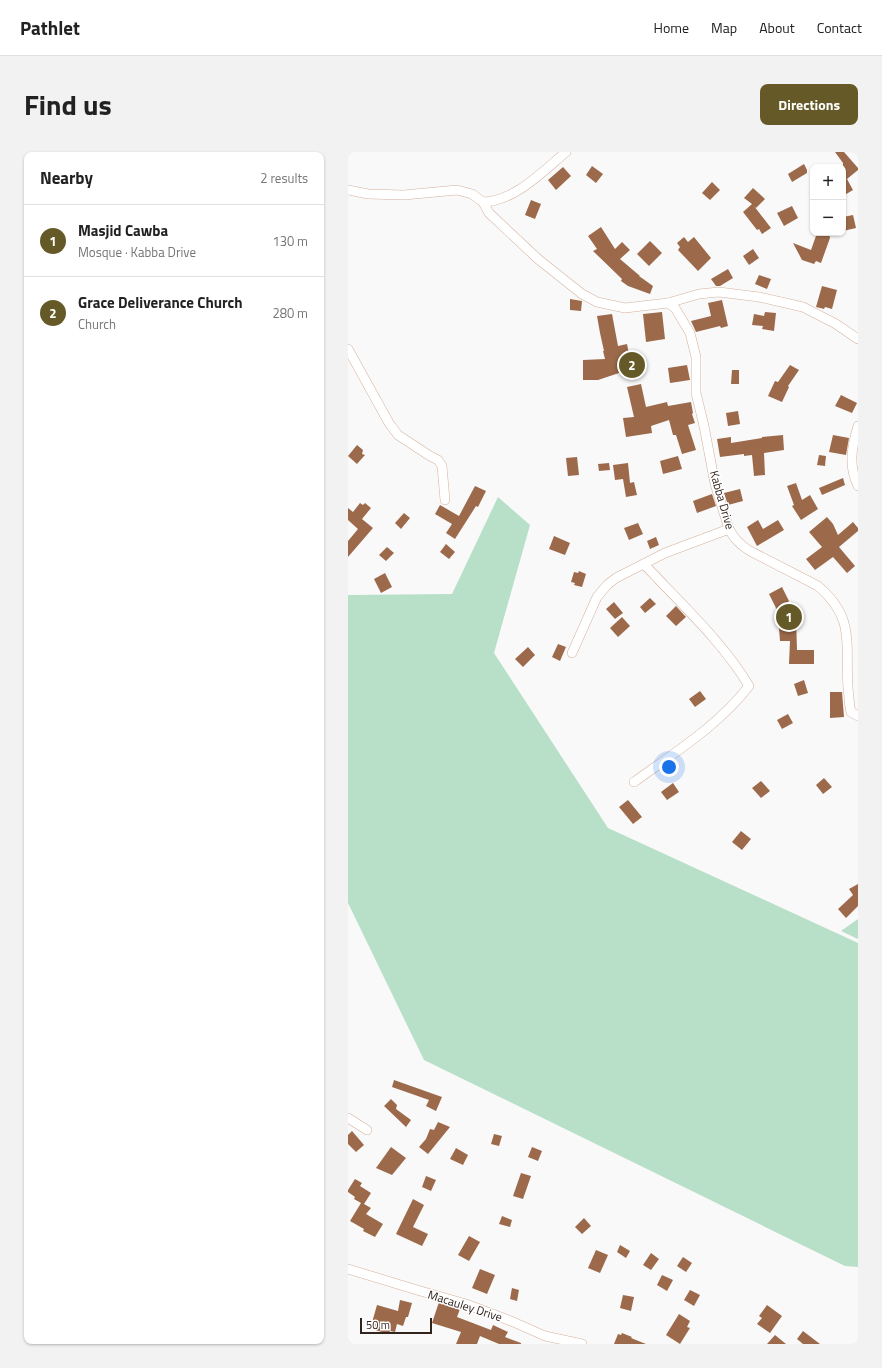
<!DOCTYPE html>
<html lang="en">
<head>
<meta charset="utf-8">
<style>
  :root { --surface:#fff; --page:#f2f2f2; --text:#222; --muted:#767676; --line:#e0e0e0; --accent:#655a27 }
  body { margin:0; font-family:"Titillium Web",sans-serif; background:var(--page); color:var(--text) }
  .controls { position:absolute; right:12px; top:12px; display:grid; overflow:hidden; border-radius:8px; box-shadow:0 1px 3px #0004 }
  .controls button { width:36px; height:36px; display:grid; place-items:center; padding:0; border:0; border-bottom:1px solid var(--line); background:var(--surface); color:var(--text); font:20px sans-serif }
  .scale { position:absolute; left:12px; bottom:10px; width:72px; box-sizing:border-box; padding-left:4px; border:2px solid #31241d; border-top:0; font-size:11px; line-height:14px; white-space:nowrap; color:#31241d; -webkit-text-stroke:3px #fff; paint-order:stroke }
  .you { position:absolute; left:321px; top:615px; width:14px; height:14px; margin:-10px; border:3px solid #fff; border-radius:50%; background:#1a73e8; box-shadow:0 0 0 6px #1a73e833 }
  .badge { display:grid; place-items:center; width:26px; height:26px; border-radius:50%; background:var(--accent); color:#fff; font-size:13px; font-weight:700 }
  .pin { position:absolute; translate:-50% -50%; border:2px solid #fff; box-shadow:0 1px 4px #0006 }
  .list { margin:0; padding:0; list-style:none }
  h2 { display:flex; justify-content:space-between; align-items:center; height:52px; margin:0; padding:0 16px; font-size:17px }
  h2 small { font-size:13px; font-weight:400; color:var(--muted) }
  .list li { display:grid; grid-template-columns:26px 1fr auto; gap:12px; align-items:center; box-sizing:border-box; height:72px; padding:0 16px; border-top:1px solid var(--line) }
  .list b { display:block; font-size:15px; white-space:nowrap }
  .list p { margin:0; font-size:13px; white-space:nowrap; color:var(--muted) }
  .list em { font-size:13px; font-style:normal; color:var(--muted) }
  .map { position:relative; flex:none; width:510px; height:1192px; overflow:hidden; border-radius:8px }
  header { display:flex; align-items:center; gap:24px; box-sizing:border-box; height:56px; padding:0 20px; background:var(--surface); border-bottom:1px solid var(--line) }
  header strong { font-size:19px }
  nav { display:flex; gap:22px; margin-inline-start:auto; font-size:14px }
  .intro { display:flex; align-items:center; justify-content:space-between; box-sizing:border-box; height:96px; padding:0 24px }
  h1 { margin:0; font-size:28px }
  .button { padding:10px 18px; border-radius:8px; background:var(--accent); color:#fff; font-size:14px; font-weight:700 }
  main { display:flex; gap:24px; padding:0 24px }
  aside { flex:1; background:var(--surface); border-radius:8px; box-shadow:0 1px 3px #0004 }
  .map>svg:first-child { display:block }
  .green { fill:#b8dfc7 }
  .building { fill:#9c6a4b }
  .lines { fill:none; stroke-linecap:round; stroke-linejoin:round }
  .minor-casing { stroke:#d4b19d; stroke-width:10 }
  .minor { stroke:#fff; stroke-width:9 }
  .labels { text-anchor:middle; stroke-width:3; stroke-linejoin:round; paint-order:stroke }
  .street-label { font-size:12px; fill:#31241d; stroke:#fff }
</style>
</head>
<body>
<header>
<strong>Pathlet</strong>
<nav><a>Home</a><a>Map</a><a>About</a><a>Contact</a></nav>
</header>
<div class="intro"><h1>Find us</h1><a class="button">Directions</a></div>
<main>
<aside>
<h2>Nearby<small>2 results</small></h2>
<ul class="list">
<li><span class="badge">1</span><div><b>Masjid Cawba</b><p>Mosque · Kabba Drive</p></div><em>130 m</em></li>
<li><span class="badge">2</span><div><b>Grace Deliverance Church</b><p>Church</p></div><em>280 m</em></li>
</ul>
</aside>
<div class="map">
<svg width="510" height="1192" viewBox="0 0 510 1192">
  <rect width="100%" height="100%" fill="#f9f9f9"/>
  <g class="green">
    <path d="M150 345 182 373 146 501 260 676 510 791V1115L497 1114 76 908 0 751V443L104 442Z"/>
    <path d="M510 767V787L493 779Z"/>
  </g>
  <g class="building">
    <path d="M487 0H496L510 16V18L499 27 505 38 495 44V11Z"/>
    <path d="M456 12 459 18V21L444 30 440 22Z"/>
    <path d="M244 14 255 22 248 31 238 23Z"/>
    <path d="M215 15 223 24 208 38 200 28Z"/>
    <path d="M364 30 372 38 362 48 354 41Z"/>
    <path d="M405 36 417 47 408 56 406 54 423 76 414 82 411 77 409 78 395 60 404 52 396 46Z"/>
    <path d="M183 48 193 52 187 67 177 63Z"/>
    <path d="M444 54 450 66 436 74 429 61Z"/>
    <path d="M505 63 508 76 495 79V65Z"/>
    <path d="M253 75 267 97 274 90 282 98 272 107 292 124H291L305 134 302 142 280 134 273 129 274 127 245 99 249 97 240 84Z"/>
    <path d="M469 81H481L482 86 473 111 468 109 466 112 454 108 445 91 463 98Z"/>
    <path d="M336 85 340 90 346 85 363 106 350 119 330 98 332 95 329 91Z"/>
    <path d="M302 89 314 101 301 114 289 102Z"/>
    <path d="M405 97 411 106 401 113 395 104Z"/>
    <path d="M380 117 385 126 372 134H368L363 127Z"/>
    <path d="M411 123 423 127 419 137 407 132Z"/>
    <path d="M474 134 489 138 484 157 477 155 476 157 468 155Z"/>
    <path d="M222 147 234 149 233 159 222 158Z"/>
    <path d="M374 148 380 174 373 176 372 174 348 180 343 169 363 164 360 151Z"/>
    <path d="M314 160 317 187 298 190 295 162Z"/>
    <path d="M417 160 428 161 426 179 414 177 415 174 404 173 406 162 416 164Z"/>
    <path d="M264 162 270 194 279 192 282 207 290 206 292 217 274 220 250 228H235V208L257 207 255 199H256L252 181 249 164Z"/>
    <path d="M339 213 342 228 322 231 320 216Z"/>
    <path d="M442 213 451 218 440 234 441 235 434 250 420 244 427 229 430 230Z"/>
    <path d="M384 218H391V232H383Z"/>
    <path d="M293 232 298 255 319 250 320 254 343 250 345 261 344 262 347 271 340 273 348 298 334 302 328 283H325L321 268 303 274 304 281 278 285 275 266 286 265 279 235Z"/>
    <path d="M493 243 509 251 504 261 487 254Z"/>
    <path d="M390 259 392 272 380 274 378 261Z"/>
    <path d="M435 283 436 298 416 301 417 323 406 324 404 303 396 304V302L372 305 369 287 383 285V291L414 286V285Z"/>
    <path d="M485 283 501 286 498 303 481 300Z"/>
    <path d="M9 293 15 298 14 302 17 303 9 312 0 304Z"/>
    <path d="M471 303 478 304 477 314 469 313Z"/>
    <path d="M330 304 334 317 315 322 312 309Z"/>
    <path d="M229 305 231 323 220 324 218 306Z"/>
    <path d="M261 311 262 318 251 319 250 312Z"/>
    <path d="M280 311 282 331 286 330 289 343 278 345 275 327 267 328 265 313Z"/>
    <path d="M495 326 497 333 474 343 471 336Z"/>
    <path d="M448 331 454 348 462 343 470 357 453 368 444 354 446 353 439 334Z"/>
    <path d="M127 334 138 339 130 355 128 354 107 387 98 381 104 372 87 362 92 353 111 364Z"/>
    <path d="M392 337 395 349 380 353 376 341Z"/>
    <path d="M364 342 368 354 349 361 345 349Z"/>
    <path d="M12 351 15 353 17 351 23 356 14 367 25 376 0 405V389L10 377 0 368V356L5 360Z"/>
    <path d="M56 361 62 366 53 377 47 371Z"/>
    <path d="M479 365 485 372 490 383 505 370 510 376V379L491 395 507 414 499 421 485 405 467 418 458 407 474 395 461 380Z"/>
    <path d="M410 368 415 377 430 368 436 378 409 394 399 375Z"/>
    <path d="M290 371 295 382 281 388 276 376Z"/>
    <path d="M206 384 222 391 217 403 201 397Z"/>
    <path d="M308 385 311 393 302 397 299 389Z"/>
    <path d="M98 392 107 400 101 407 92 400Z"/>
    <path d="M39 395 46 401 38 409 31 403Z"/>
    <path d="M231 419 238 422 234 435 226 433 227 431 223 430 226 420 230 421Z"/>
    <path d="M37 421 44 435 33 441 26 427Z"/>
    <path d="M434 435 441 449 440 450 450 464 448 466 449 498H466V512H441L442 489H432L431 476 439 475 433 466 421 442Z"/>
    <path d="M302 446 308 452 297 461 292 455Z"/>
    <path d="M266 450 275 461 267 467 258 457Z"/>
    <path d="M328 454 338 465 328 474 318 464Z"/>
    <path d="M274 465 282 474 270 485 262 476Z"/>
    <path d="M210 492 218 495 212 509 204 505Z"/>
    <path d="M180 495 187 503 175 515 167 507Z"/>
    <path d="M456 528 460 541 450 544 446 532Z"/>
    <path d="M352 539 358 547 347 555 341 547Z"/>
    <path d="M482 540H494L496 565 482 566Z"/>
    <path d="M440 562 445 571 434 577 429 568Z"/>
    <path d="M476 626 484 635 475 642 468 633Z"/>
    <path d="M413 629 422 639 413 646 404 636Z"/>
    <path d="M325 631 331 640 319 648 313 640Z"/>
    <path d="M280 648 294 665 285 672 271 655Z"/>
    <path d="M393 679 403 687 394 698 384 690Z"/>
    <path d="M510 732V754L498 766 490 757 505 743 501 737Z"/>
    <path d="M46 928 94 945 88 959 78 954 81 948 44 935Z"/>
    <path d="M43 947 49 953 48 957 63 968 58 975 36 954Z"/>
    <path d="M90 970 102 975 80 1002 71 995 78 987 82 977 86 978Z"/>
    <path d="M4 979 16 993 8 1000 0 992V983Z"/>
    <path d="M146 982 154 984 151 994 143 992Z"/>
    <path d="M43 995 58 1006 44 1023 28 1016Z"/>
    <path d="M184 995 194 999 190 1009 180 1005Z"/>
    <path d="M108 996 120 1003 115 1013 102 1007Z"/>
    <path d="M173 1021 183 1024 175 1047 165 1044Z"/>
    <path d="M78 1024 88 1028 83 1039 74 1035Z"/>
    <path d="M7 1027 14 1031 12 1034 23 1041 16 1052 23 1056 18 1062 35 1072 27 1085 15 1079 16 1077 2 1069 13 1051 6 1047 7 1045 0 1040V1038Z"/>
    <path d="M65 1047 76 1053 65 1075 80 1082 74 1094 48 1082Z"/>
    <path d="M154 1064 164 1068 162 1075 151 1072Z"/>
    <path d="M236 1066 243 1074 234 1082 227 1075Z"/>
    <path d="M121 1084 132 1090 121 1109 110 1103Z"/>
    <path d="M272 1093 282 1099 278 1106 269 1100Z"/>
    <path d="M248 1098 260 1103 252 1121 240 1116Z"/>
    <path d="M303 1101 311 1107 303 1118 295 1113Z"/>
    <path d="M335 1105 344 1111 338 1120 329 1114Z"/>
    <path d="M132 1117 147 1123 139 1142 124 1136Z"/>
    <path d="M314 1123 325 1128 319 1139 309 1133Z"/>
    <path d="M164 1136 171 1138 169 1149 162 1147Z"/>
    <path d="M342 1138 352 1143 346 1154 336 1148Z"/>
    <path d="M275 1143 286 1145 283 1159 272 1156Z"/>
    <path d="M52 1148 64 1151 60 1165H58L55 1174 49 1172 47 1180 42 1179 41 1182 27 1178 28 1175 23 1174 29 1153 50 1159Z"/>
    <path d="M91 1150 112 1157 109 1165 143 1178 145 1173 160 1180 157 1185 173 1191V1192H151L132 1184 129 1192H108L113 1180 84 1171Z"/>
    <path d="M419 1153 434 1164 422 1181 409 1172 414 1166 411 1164Z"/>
    <path d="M331 1162 342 1169 339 1175 342 1176 332 1192 318 1183Z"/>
    <path d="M455 1179 472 1192H455L449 1187Z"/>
    <path d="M274 1181 284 1185 283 1186 298 1192H266L270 1182 273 1183Z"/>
    <path d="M427 1183 438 1192H419Z"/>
  </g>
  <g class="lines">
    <defs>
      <g id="minor">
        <path d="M0 38 20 42 56 43 109 38 124 42 135 50 141 61 190 107 234 142 249 150 277 156 320 151 351 142 371 140 411 145 455 155 488 172 510 187"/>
        <path d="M135 50C167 49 194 20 218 0"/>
        <path d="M320 151 327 156 342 181 348 205V241L356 274 367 332 381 377C386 387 392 393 402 399L470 434C508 466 497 493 500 536 501 544 501 552 503 560L510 564"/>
        <path d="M0 197 41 271 50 283 82 304 90 308 94 314 97 348"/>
        <path d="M510 274C504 294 500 314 510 334"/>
        <path d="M224 501 249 445 259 433 268 426 317 401 381 377"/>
        <path d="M286 630C326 601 370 574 401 534 375 490 331 450 296 412"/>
        <path d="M0 966 19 978"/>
        <path d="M0 1117 69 1138 118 1152 163 1169 197 1184 234 1192"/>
      </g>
    </defs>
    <use href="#minor" class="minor-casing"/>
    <use href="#minor" class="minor"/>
  </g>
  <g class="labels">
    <g class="street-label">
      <text transform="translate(374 348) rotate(74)" y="4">Kabba Drive</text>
      <text transform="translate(117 1154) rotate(18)" y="4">Macauley Drive</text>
    </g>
  </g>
</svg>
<div class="controls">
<button>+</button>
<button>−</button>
</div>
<div class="scale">50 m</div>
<div class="you"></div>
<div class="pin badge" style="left:441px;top:465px">1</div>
<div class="pin badge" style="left:284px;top:213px">2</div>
</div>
</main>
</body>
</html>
